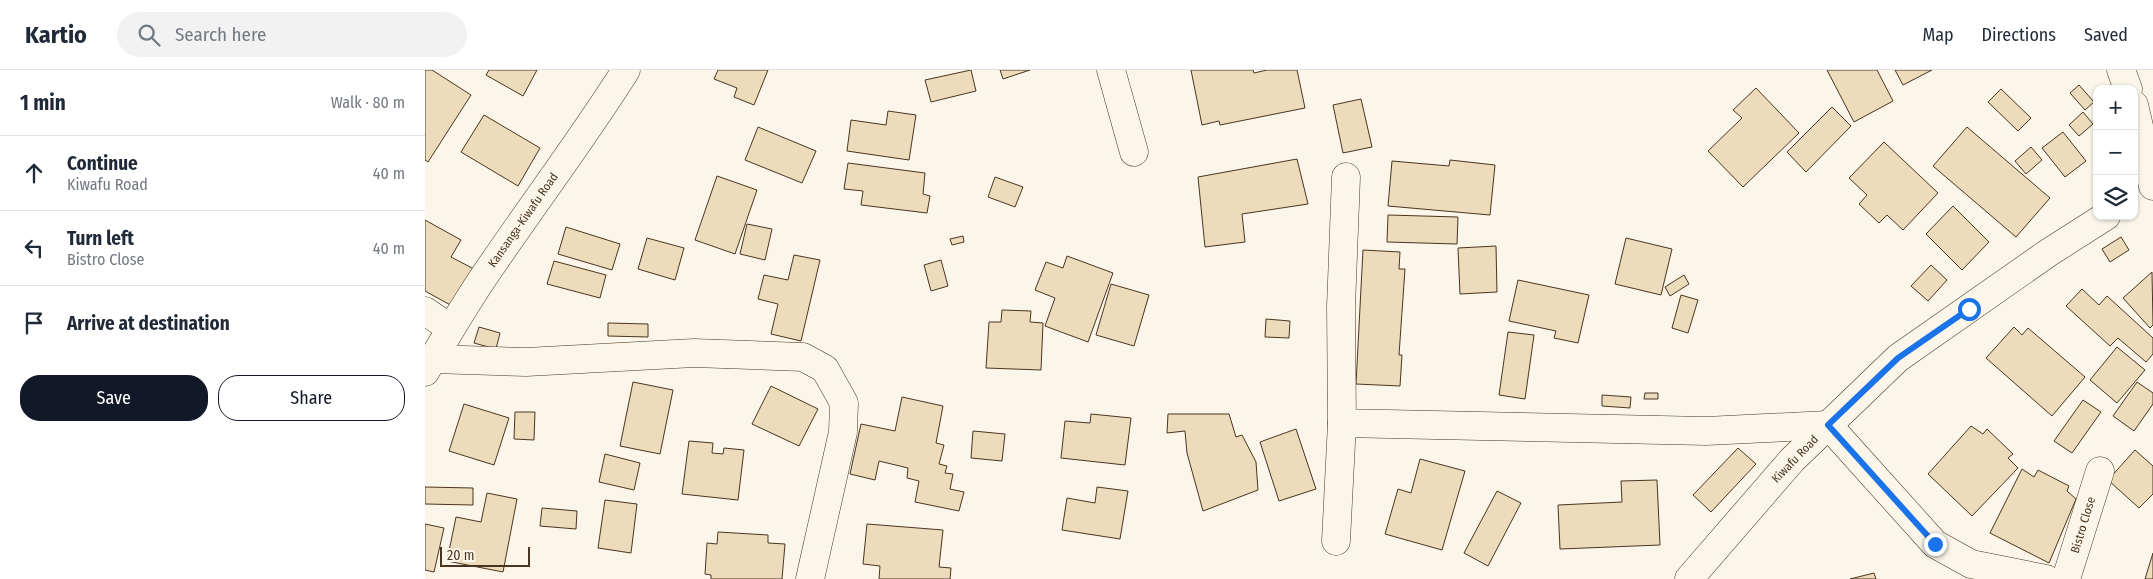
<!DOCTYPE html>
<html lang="en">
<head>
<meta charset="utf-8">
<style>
  :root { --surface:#fff; --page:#f2f2f3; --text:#1f2937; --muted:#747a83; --line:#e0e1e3; --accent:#111827 }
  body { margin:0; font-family:"Fira Sans Condensed",sans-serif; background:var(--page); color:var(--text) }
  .controls { position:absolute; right:15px; top:15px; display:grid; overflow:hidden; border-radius:10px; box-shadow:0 1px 4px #0004 }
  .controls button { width:45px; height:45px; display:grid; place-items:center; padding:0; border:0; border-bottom:1px solid var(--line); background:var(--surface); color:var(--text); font:25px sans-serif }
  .scale { position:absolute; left:15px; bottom:12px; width:90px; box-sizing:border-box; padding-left:5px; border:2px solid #4a3520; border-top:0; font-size:14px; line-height:18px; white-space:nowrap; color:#4a3520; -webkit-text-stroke:4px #fbf6e9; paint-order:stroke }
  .stop { position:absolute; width:15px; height:15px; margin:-11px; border:4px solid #1a73e8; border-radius:50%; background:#fff }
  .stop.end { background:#1a73e8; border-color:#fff; box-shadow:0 1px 5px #0008 }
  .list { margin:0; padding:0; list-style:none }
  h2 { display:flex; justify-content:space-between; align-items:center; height:65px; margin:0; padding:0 20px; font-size:21px }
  h2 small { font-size:16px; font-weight:400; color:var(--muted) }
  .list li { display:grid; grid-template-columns:32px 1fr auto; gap:15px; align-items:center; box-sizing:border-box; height:75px; padding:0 20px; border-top:1px solid var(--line) }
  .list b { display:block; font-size:19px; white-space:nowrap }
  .list p { margin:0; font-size:16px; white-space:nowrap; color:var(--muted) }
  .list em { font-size:16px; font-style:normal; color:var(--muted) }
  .actions { display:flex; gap:10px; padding:15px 20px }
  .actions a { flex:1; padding:11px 0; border:1px solid var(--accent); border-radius:20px; text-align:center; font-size:18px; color:var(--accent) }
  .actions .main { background:var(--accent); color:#fff }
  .icon { flex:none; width:28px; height:28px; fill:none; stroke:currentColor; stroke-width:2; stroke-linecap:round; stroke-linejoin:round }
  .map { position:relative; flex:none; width:1728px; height:509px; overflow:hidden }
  header { display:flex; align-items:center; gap:30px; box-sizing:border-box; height:70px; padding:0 25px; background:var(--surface); border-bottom:1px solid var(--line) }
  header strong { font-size:24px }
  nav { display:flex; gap:28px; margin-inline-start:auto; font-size:18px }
  .search { width:350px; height:45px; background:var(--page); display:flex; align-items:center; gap:12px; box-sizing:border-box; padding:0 18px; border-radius:28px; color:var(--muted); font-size:19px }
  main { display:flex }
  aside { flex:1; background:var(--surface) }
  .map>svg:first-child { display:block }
  .building { fill:#ecdcbc; stroke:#4a3520 }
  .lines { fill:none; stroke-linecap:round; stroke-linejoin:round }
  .minor-casing { stroke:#4a3520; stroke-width:29 }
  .minor { stroke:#fbf6e9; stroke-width:28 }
  .route { stroke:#1a73e8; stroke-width:6 }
  .labels { text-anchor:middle; stroke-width:4; stroke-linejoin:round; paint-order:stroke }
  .street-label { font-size:12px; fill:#4a3520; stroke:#fbf6e9 }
</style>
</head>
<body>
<header>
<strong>Kartio</strong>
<div class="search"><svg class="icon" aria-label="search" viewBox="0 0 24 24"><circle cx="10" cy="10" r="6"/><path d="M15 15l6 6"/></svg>Search here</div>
<nav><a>Map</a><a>Directions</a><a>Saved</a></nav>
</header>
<main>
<aside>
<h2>1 min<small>Walk · 80 m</small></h2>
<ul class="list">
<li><svg class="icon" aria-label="ahead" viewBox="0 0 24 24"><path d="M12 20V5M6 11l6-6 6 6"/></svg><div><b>Continue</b><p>Kiwafu Road</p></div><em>40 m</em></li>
<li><svg class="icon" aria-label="left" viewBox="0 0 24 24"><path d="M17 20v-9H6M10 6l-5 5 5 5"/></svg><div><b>Turn left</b><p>Bistro Close</p></div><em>40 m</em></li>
<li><svg class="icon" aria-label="arrive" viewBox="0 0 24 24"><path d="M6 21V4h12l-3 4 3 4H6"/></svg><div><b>Arrive at destination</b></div></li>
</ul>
<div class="actions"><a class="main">Save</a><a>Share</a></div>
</aside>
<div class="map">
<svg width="1728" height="509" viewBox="0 0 1728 509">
  <rect width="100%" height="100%" fill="#fbf6e9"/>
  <g class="building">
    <path d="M0 0H7L46 25 3 92 0 90Z"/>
    <path d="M64 0H112L98 26 61 5Z"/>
    <path d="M293 0H343L329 35 309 27 312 18 289 9Z"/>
    <path d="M546 0 551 21 506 32 500 10Z"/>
    <path d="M575 0H605L578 9Z"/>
    <path d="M766 0H828L829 3 842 0H872L880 38 795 55 794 51 777 55Z"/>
    <path d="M1402 0H1452L1468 31 1429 52Z"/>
    <path d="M1470 0H1507L1478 15Z"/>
    <path d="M1654 15 1669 32 1660 40 1645 23Z"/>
    <path d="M1331 18 1374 63 1318 117 1283 81 1317 48 1308 40Z"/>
    <path d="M1576 19 1606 48 1593 61 1563 32Z"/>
    <path d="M936 29 947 77 918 83 908 35Z"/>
    <path d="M1407 37 1426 56 1381 102 1362 82Z"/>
    <path d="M463 41 491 45 484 90 422 81 426 50 461 55Z"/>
    <path d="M1658 42 1668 54 1654 66 1644 55Z"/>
    <path d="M59 45 115 78 93 116 36 82Z"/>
    <path d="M333 57 391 81 377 113 320 90Z"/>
    <path d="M1542 57 1625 128 1591 167 1508 96Z"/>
    <path d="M1638 62 1661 91 1640 107 1617 78Z"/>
    <path d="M1459 72 1513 123 1478 160 1462 145 1454 153 1434 134 1442 125 1424 108Z"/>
    <path d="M1606 77 1617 90 1601 104 1590 91Z"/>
    <path d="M872 89 883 134 817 144 820 172 780 177 773 107Z"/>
    <path d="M1025 90 1070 95 1065 145 963 136 967 91 1024 96Z"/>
    <path d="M423 93 500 103 498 124 505 126 502 143 436 135 438 121 419 119Z"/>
    <path d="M292 106 332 120 310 184 270 170Z"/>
    <path d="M570 107 598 117 590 137 563 127Z"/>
    <path d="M1528 136 1564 172 1537 200 1501 164Z"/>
    <path d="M963 145 1033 147 1032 174 962 172Z"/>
    <path d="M0 150 36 170 26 187 49 199 29 237 0 221Z"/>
    <path d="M322 154 347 159 340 190 315 184Z"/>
    <path d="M141 157 195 174 187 200 133 184Z"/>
    <path d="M538 166 539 172 527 175 525 169Z"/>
    <path d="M1696 167 1704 180 1685 192 1677 179Z"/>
    <path d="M222 168 259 178 250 210 213 199Z"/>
    <path d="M1201 168 1247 179 1236 225 1190 214Z"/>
    <path d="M1071 176 1072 222 1035 224 1033 178Z"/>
    <path d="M938 180 975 182 974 199H980L974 285H977L975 316 931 314Z"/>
    <path d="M369 185 395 190 376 271 346 264 353 234 333 229 339 205 363 210Z"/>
    <path d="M642 186 688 203 663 272 620 256 630 228 610 220 621 192 638 198Z"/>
    <path d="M516 190 523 216 506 221 499 195Z"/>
    <path d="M129 191 181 205 175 228 122 214Z"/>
    <path d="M1506 195 1522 210 1503 231 1486 216Z"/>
    <path d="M1727 202 1728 255 1725 258 1698 228Z"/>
    <path d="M1259 205 1264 214 1245 226 1240 217Z"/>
    <path d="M1093 210 1164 225 1153 273 1129 268 1131 261 1084 251Z"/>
    <path d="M686 214 724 225 709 276 671 265Z"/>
    <path d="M1657 219 1674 235 1682 226 1728 268V284L1721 292 1693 268 1685 276 1641 236Z"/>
    <path d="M1256 225 1273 230 1263 263 1247 258Z"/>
    <path d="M577 240 606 241 605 252 618 253 616 300 561 298 564 252H576Z"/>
    <path d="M841 249 865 251 864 268 840 267Z"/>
    <path d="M183 253 223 254V267L183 266Z"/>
    <path d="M54 257 75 263 71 279 49 273Z"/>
    <path d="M1589 257 1597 265 1603 258 1660 307 1627 346 1561 288Z"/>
    <path d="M1083 262 1109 265 1100 329 1074 325Z"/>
    <path d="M1692 277 1720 300 1692 333 1665 310Z"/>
    <path d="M208 312 248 320 235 384 195 376Z"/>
    <path d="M1712 312 1728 323V334L1709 361 1688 346Z"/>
    <path d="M346 316 393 339 374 376 327 354Z"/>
    <path d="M1220 323H1233V329H1219Z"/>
    <path d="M1177 325 1206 327 1205 338 1177 336Z"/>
    <path d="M477 327 518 336 511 373 519 375 514 394 522 396 520 403 528 404 525 419 539 422 534 441 490 432 494 411 482 408 483 398 454 391 450 410 425 404 436 354 470 361Z"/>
    <path d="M1658 330 1676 342 1647 383 1629 371Z"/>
    <path d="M39 334 84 348 69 395 24 381Z"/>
    <path d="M90 342H110L109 370 89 369Z"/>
    <path d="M666 344 706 348 700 395 636 388 640 351 665 353Z"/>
    <path d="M743 344H804L811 367 817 365 831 392 833 420 778 441 762 383 760 361 742 363Z"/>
    <path d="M1546 356 1558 364 1562 359 1588 384 1583 388 1593 398 1547 446 1503 404Z"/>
    <path d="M871 359 891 419 854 431 835 372Z"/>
    <path d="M548 361 580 364 577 391 546 388Z"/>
    <path d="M264 371 288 373 287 383 298 384 299 378 319 380 313 430 257 424Z"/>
    <path d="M1313 378 1331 394 1286 442 1268 425Z"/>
    <path d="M1710 380 1728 396V424L1714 438 1683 410Z"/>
    <path d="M180 384 215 393 209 420 174 412Z"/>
    <path d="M995 389 1040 401 1017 480 960 464 973 419 986 423Z"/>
    <path d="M1597 399 1609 407 1613 400 1644 416 1642 421 1651 429 1624 493 1565 463Z"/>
    <path d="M1232 410 1235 475 1135 479 1133 435 1197 432 1196 411Z"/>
    <path d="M0 417 48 418V435L0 434Z"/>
    <path d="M672 417 703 421 695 469 637 460 642 428 670 433Z"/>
    <path d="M1072 421 1096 433 1063 496 1039 483Z"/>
    <path d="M62 423 92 429 78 502 22 491 31 447 56 452Z"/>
    <path d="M180 430 212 434 206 483 173 478Z"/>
    <path d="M117 438 152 441 151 459 115 456Z"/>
    <path d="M0 454 19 458 9 502 0 500Z"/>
    <path d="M442 454 518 460 514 497 526 498 525 509H454L455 496 438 494Z"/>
    <path d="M293 462 343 465V473L360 474 357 509H286V505L280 504 282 473 292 474Z"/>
    <path d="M1728 483V509H1720Z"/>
    <path d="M1449 503 1451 509H1425Z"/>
  </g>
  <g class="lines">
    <defs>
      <g id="minor">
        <path d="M686 0 709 82"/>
        <path d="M1696 0 1703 19"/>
        <path d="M1709 35 1728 116"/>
        <path d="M921 107 916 237 917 353 1281 361 1403 355 1510 474 1546 494 1621 509"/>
        <path d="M0 241 25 258"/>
        <path d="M8 289 101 292 269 283 378 287 400 299 419 333 418 362 385 509"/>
        <path d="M0 302C23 264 45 225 71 189 114 126 160 65 201 0"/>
        <path d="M911 471 917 353"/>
        <path d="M1264 509 1367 390 1473 288 1623 183 1681 146"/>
        <path d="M1641 509 1675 401"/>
      </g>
    </defs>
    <use href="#minor" class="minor-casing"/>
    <use href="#minor" class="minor"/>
  </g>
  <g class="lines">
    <path class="route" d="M1510 474 1403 355 1473 288 1544 239"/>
  </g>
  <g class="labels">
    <g class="street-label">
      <text transform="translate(98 150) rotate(-55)" y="4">Kansanga-Kiwafu Road</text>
      <text transform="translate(1370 389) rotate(-46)" y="4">Kiwafu Road</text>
      <text transform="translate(1658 455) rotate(-73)" y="4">Bistro Close</text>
    </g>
  </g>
</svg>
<div class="controls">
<button>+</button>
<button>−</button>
<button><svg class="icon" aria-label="layers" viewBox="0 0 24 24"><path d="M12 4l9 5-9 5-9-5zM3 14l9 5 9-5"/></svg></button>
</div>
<div class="scale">20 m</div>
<div class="stop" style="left:1544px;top:239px"></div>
<div class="stop end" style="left:1510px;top:474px"></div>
</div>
</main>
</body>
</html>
